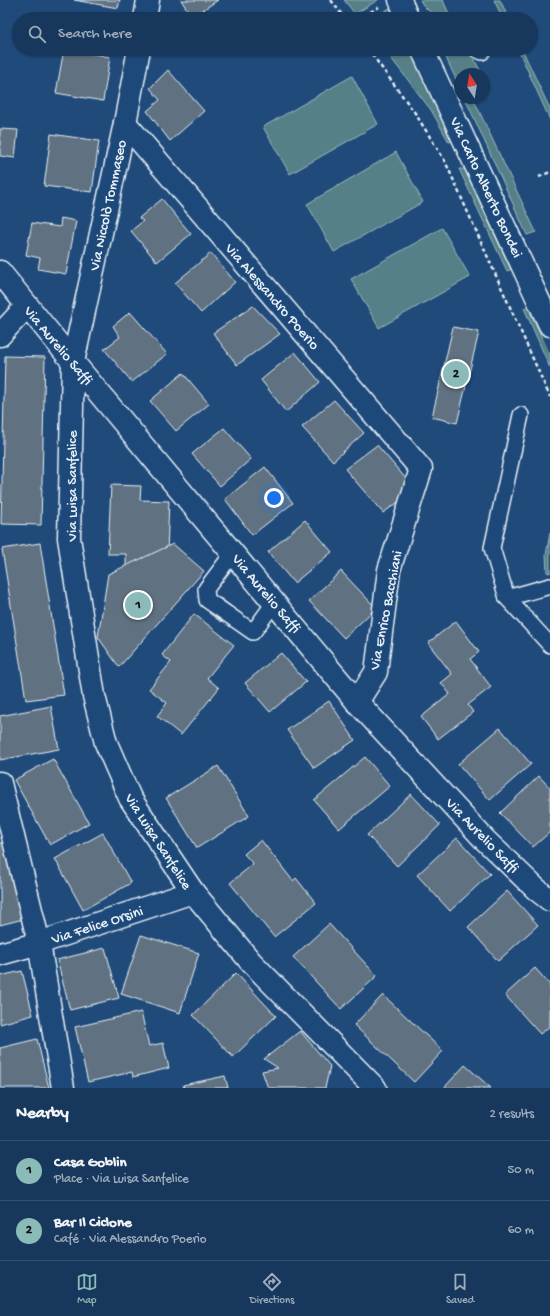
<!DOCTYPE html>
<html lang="en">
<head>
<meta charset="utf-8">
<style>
  :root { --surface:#17385c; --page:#244365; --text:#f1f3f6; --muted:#9eacbb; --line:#365272; --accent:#8bbbb9 }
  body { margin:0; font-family:"Gochi Hand",sans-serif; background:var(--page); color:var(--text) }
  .compass { position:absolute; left:454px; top:68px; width:36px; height:36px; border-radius:50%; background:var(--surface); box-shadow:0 1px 3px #0004; rotate:348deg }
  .you { position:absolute; left:274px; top:498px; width:14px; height:14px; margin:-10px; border:3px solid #fff; border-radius:50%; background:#1a73e8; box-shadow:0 0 0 6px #1a73e833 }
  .badge { display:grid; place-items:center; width:26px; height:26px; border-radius:50%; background:var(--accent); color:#111; font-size:13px; font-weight:700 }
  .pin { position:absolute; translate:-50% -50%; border:2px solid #fff; box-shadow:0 1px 4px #0006 }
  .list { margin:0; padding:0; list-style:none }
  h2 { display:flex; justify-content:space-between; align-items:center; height:52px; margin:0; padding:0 16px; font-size:17px }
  h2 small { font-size:13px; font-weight:400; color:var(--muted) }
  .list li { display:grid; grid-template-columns:26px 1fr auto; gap:12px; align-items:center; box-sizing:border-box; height:60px; padding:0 16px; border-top:1px solid var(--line) }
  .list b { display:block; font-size:15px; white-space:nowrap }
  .list p { margin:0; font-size:13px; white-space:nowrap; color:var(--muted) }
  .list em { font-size:13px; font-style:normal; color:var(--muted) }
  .icon { flex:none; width:22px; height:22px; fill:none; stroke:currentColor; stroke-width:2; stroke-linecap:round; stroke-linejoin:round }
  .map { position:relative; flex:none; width:550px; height:1088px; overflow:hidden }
  .search { position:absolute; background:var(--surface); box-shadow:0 1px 3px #0004; left:12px; right:12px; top:12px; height:44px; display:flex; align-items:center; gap:10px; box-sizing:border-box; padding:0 14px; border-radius:22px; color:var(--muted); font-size:15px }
  .sheet { height:172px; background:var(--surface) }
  nav { display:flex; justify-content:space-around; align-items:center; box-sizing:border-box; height:56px; border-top:1px solid var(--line); background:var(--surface); font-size:11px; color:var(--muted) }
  nav a { display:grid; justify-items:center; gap:2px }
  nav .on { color:var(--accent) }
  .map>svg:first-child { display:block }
  .green { fill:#568087; stroke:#9fb8c0 }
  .building { fill:#617281; stroke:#e8f1f8 }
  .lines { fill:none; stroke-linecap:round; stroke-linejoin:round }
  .service-casing { stroke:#e8f1f8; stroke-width:18 }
  .minor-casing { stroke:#e8f1f8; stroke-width:25 }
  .path { stroke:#e8f1f8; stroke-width:2.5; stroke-dasharray:4 3; stroke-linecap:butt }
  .service { stroke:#1f4a7a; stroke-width:15 }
  .minor { stroke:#1f4a7a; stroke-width:22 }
  .labels { text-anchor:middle; stroke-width:4; stroke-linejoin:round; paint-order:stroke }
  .street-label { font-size:15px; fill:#e8f1f8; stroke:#1f4a7a }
</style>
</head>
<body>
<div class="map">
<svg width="550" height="1088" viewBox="0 0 550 1088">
  <rect width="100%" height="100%" fill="#1f4a7a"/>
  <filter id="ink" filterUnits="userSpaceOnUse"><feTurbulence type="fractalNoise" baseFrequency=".025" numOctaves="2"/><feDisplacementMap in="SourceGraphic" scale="8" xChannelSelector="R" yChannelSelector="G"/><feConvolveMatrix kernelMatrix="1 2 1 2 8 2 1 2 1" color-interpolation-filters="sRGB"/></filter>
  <g filter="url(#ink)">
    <g class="green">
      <path d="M344 0H378L355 14Z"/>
      <path d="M420 0H443L451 19H437L423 5Z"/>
      <path d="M494 0H500L509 19H503Z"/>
      <path d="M390 8 396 19H370Z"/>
      <path d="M384 49H410L453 141 449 142 431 110Z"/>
      <path d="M442 49H464L474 59 482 74H460V88Z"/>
      <path d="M518 49H522L550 109V120Z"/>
      <path d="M352 76 378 124 290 174 263 127Z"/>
      <path d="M465 98H473L536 232 527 235Z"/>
      <path d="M396 152 423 202 334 252 307 204Z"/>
      <path d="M459 169H466L512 269 507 271Z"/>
      <path d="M442 228 470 277 379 328 351 279Z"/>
      <path d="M528 307 550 355V368L524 308Z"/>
      <path d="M550 533V573L547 572 546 555Z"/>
    </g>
    <g class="building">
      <path d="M74 0H120L118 8Z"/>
      <path d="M181 0H218L192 17Z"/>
      <path d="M64 49 110 57 103 101 56 93Z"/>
      <path d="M168 70 204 111 170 141 147 111 160 100 150 88Z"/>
      <path d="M0 129 18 130 15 158 0 156Z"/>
      <path d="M51 134 99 141 92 192 44 186Z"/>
      <path d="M162 199 191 234 157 262 131 231 143 221 139 218Z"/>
      <path d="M61 218 76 221 66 274 38 269 40 258 26 255 32 223 60 227Z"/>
      <path d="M211 253 235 282 201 313 175 283Z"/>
      <path d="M253 306 280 334 237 365 213 333Z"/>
      <path d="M130 312 167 354 132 382 104 349 120 337 113 326Z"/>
      <path d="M453 327 479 332 457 423 432 417Z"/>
      <path d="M295 352 320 382 286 412 261 380Z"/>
      <path d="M5 356 45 357 41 525 1 524Z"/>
      <path d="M183 373 209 404 176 431 150 401Z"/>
      <path d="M334 400 364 433 333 461 302 427Z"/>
      <path d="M224 428 251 459 220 486 192 454Z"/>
      <path d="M377 445 407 480 404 498 383 513 345 469Z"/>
      <path d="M265 467 293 503 252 535 225 499Z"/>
      <path d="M111 485 141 486 140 500 169 501 167 553 193 573 167 605 156 613 116 583 126 570V554H108Z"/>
      <path d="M305 520 332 552 294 583 268 552Z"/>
      <path d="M40 543 64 695 26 700 2 549Z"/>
      <path d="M173 544 204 571 119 667 98 637 108 574Z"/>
      <path d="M341 571 376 608 344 638 309 601Z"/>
      <path d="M220 598 232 607 221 622 209 613Z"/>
      <path d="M194 614 234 645 207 678 219 688 181 735 157 716 167 703 149 689 171 662 162 655Z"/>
      <path d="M456 621 479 652 470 659 491 687 468 705 473 712 438 739 421 717 450 694 441 683 452 674 428 643Z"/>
      <path d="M281 653 306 682 270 712 245 683Z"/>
      <path d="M329 701 355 740 314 768 287 730Z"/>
      <path d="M51 706 59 749 0 760V716Z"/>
      <path d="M500 728 531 764 490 800 458 764Z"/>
      <path d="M365 757 390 786 339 829 314 800Z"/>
      <path d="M53 759 89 823 50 845 14 780Z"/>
      <path d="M218 766 249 816 197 848 166 798Z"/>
      <path d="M539 776 550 788V832L533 847 500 813Z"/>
      <path d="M411 794 440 825 397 866 367 835Z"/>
      <path d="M103 833 131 883 83 910 55 859Z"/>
      <path d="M457 838 490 874 450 911 417 875Z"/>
      <path d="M16 839 35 916 0 925V843Z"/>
      <path d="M261 840 293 881 296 878 316 903 274 937 230 883 253 864 244 854Z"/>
      <path d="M507 891 538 925 498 961 468 927Z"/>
      <path d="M329 924 377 976 341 1009 293 957Z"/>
      <path d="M141 935 199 953 180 1013 121 994Z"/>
      <path d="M105 948 119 998 70 1010 57 960Z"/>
      <path d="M535 968 550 985V1026L540 1034 505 995Z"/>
      <path d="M22 971 33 1015 0 1024V976Z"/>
      <path d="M236 973 276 1016 233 1057 193 1015Z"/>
      <path d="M383 995 443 1051 414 1082 354 1025Z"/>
      <path d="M141 1012 149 1046 163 1043 169 1068 133 1077 132 1072 88 1082 75 1027Z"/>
      <path d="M300 1031 330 1066 325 1088H268L262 1071 278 1068 264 1059Z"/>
      <path d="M37 1039 49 1088H0V1048Z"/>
      <path d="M465 1065 491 1088H444Z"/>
      <path d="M225 1076 228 1088H184L183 1085Z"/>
    </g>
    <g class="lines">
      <defs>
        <g id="service">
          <path d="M476 49 482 52"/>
          <path d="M521 415 492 548 507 598 550 645"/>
          <path d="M233 553 206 589 207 600 253 632 274 603"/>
          <path d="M507 598 550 586"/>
        </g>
        <g id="minor">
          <path d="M400 0 408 19"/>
          <path d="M145 19 148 0"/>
          <path d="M139 49 125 123 73 362 69 538 94 696 106 743 130 798 193 892 251 962 375 1088"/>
          <path d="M422 49 550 325"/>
          <path d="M125 123 421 469 389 570 376 672 357 702"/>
          <path d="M0 272 73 362 357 702 485 840 536 889 550 900"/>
          <path d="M0 335 27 306"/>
          <path d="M0 783 39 943 63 1088"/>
          <path d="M0 954 39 943 193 892"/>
        </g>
      </defs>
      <use href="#service" class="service-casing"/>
      <use href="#minor" class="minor-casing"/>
      <g class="path">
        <path d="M331 0 345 19"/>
        <path d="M358 19 379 7"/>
        <path d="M368 49 415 113 445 161 550 397"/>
        <path d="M539 177 550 172"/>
      </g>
      <use href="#service" class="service"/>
      <use href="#minor" class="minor"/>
    </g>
  </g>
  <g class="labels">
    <g class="street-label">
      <text transform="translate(487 187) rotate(65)" y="5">Via Carlo Alberto Bondei</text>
      <text transform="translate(107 205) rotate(-78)" y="5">Via Niccolò Tommaseo</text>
      <text transform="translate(273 296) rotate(49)" y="5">Via Alessandro Poerio</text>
      <text transform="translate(59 345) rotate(50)" y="5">Via Aurelio Saffi</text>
      <text transform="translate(71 486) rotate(-90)" y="5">Via Luisa Sanfelice</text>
      <text transform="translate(267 593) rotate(50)" y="5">Via Aurelio Saffi</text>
      <text transform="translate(385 610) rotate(-79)" y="5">Via Enrico Bacchiani</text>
      <text transform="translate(483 835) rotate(46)" y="5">Via Aurelio Saffi</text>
      <text transform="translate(159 841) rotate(57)" y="5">Via Luisa Sanfelice</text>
      <text transform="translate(97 924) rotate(-18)" y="5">Via Felice Orsini</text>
    </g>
  </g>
</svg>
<svg class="compass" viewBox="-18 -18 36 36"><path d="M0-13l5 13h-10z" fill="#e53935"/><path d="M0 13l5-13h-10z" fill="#9eacbb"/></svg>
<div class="you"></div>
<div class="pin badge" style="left:138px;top:605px">1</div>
<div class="pin badge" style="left:456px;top:374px">2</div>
<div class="search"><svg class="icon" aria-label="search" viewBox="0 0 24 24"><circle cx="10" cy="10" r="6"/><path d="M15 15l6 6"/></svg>Search here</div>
</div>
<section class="sheet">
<h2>Nearby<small>2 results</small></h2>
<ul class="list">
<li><span class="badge">1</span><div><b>Casa Goblin</b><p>Place · Via Luisa Sanfelice</p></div><em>50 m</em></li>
<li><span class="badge">2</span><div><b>Bar Il Ciclone</b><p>Café · Via Alessandro Poerio</p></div><em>60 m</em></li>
</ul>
</section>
<nav>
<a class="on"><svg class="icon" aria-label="map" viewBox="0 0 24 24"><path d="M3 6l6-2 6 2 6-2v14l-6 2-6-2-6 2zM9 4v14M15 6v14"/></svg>Map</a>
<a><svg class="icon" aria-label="directions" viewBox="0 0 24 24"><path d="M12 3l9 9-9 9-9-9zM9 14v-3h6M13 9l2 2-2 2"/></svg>Directions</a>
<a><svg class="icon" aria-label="saved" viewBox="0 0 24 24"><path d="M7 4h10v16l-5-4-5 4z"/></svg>Saved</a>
</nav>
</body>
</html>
